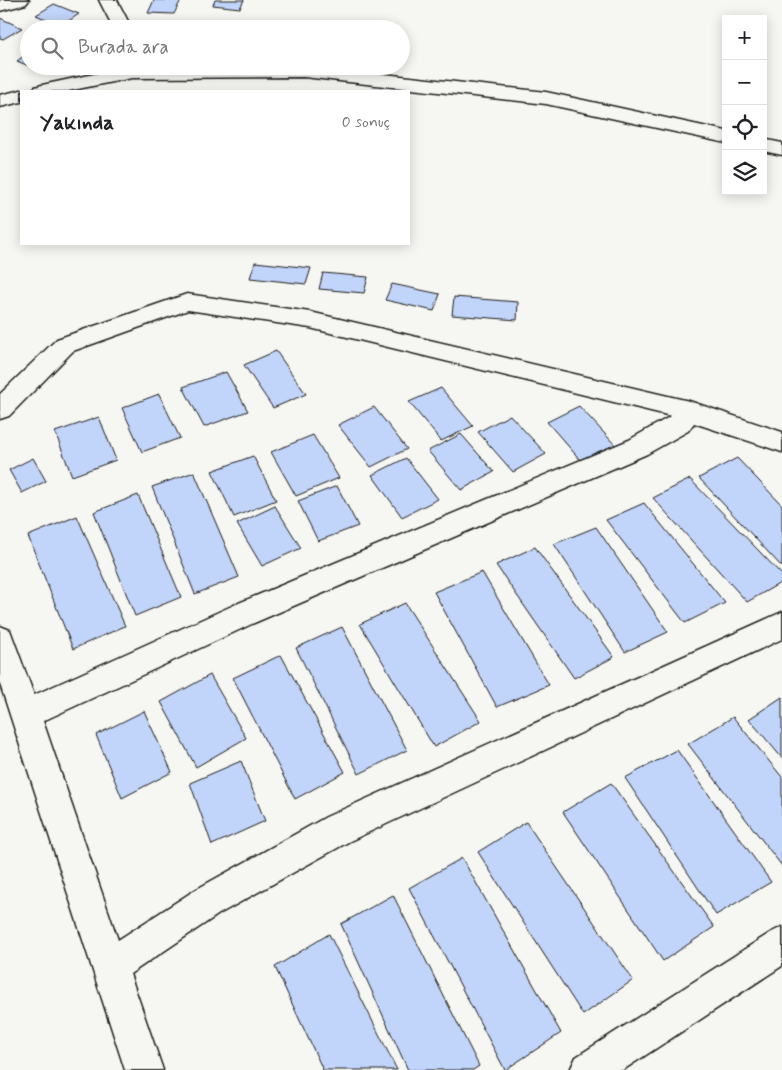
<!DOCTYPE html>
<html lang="tr">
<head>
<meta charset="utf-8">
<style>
  :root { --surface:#fff; --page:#f6f6f6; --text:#202124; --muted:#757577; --line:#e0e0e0 }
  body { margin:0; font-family:Mynerve,sans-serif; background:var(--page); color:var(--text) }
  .controls { position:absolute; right:15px; top:15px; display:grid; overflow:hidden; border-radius:0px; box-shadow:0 2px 12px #0003 }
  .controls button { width:45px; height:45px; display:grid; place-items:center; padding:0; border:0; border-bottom:1px solid var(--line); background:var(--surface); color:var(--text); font:25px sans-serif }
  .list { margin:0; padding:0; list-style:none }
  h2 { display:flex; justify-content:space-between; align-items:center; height:65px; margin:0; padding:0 20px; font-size:21px }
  h2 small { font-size:16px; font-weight:400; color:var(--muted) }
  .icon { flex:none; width:28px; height:28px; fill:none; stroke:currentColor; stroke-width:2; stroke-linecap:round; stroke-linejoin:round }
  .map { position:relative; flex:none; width:782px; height:1070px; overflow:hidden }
  .search { position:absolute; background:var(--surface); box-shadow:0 2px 12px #0003; left:20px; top:20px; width:390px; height:55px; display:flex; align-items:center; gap:12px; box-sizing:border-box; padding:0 18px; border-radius:28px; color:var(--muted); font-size:19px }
  .panel { position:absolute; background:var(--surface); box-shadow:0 2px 12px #0003; left:20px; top:90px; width:390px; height:155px; border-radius:0px }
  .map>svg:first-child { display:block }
  .building { fill:#c1d4f9; stroke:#1c1c1c }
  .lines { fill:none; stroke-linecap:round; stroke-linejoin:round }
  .minor-casing { stroke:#1c1c1c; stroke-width:3 }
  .minor { fill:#f6f6f2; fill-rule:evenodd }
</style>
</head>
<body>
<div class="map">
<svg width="782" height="1070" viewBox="0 0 782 1070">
  <rect width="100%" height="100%" fill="#f6f6f2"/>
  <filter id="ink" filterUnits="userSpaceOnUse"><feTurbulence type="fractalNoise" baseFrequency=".02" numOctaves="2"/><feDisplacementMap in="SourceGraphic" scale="10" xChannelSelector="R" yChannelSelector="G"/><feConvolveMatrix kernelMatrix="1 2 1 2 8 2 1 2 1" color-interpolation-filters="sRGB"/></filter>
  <g filter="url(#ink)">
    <g class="building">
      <path d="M154 0H181L174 14 148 13Z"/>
      <path d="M215 0H244L240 8 213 5Z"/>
      <path d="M54 4 79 14 61 26 36 15Z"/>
      <path d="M0 18 22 28 3 39 0 38Z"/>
      <path d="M29 52V66L17 61Z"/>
      <path d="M255 262 311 268 306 284 250 278Z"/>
      <path d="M323 273 368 277 364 293 319 289Z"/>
      <path d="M392 284 440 294 434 311 385 300Z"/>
      <path d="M454 297 518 302 517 320 452 315Z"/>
      <path d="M276 351 306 394 273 408 244 365Z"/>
      <path d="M226 372 248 411 204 427 183 387Z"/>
      <path d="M441 388 473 426 441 441 409 402Z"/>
      <path d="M159 394 180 438 142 452 122 408Z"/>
      <path d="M579 406 616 446 583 463 547 422Z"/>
      <path d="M374 407 407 449 371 467 338 425Z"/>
      <path d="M510 415 546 454 513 472 478 432Z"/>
      <path d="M99 417 116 460 72 476 55 432Z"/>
      <path d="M461 434 494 472 461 490 428 451Z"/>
      <path d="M313 435 339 478 296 496 271 452Z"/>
      <path d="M253 456 276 500 234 517 212 471Z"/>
      <path d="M33 458 46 481 22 493 9 470Z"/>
      <path d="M406 458 438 499 402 517 372 475Z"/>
      <path d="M737 458 782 505V567L699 478Z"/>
      <path d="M194 472 239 577 195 594 152 487Z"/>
      <path d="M690 479 782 575V582L747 602 653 498Z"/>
      <path d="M337 486 358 526 318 541 298 501Z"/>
      <path d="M138 495 181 597 135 616 94 512Z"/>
      <path d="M644 503 725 603 685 623 606 520Z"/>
      <path d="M275 506 301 548 262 566 237 524Z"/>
      <path d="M77 516 125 626 73 649 28 536Z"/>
      <path d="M596 527 668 632 625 652 554 544Z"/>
      <path d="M535 547 614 657 574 678 496 565Z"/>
      <path d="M482 572 549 685 497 707 434 592Z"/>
      <path d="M405 603 481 721 434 747 360 624Z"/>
      <path d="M342 627 407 750 359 774 296 648Z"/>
      <path d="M281 655 345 772 295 799 233 678Z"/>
      <path d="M210 675 246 738 196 767 161 702Z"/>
      <path d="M782 697V758L749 719Z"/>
      <path d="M144 711 172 772 122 798 96 735Z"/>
      <path d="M733 717 782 777V866L688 744Z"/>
      <path d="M677 750 771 882 716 915 625 778Z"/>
      <path d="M241 761 265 821 212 845 190 783Z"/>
      <path d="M611 783 714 927 663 961 563 812Z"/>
      <path d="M526 822 633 980 583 1015 478 852Z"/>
      <path d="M462 858 561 1033 505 1070 409 888Z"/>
      <path d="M393 895 479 1066 473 1070H408L341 924Z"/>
      <path d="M329 934 397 1070H323L275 967Z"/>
    </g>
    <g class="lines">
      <defs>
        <g id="minor">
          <path d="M0 0H29L26 4 0 11Z"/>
          <path d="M99 0H117L132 29H114Z"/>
          <path d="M132 66H312L546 92 726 131V143L546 104 304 77 132 78 68 91H32L35 87 42 85Z"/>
          <path d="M21 90 25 91H21V102L0 107V95Z"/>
          <path d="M763 139 782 143V155L763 151Z"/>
          <path d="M187 294 310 312 689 401 782 432V452L694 423 688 431 647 454 254 623 43 721 118 940 195 890 326 817 782 612V639L350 841 219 914 130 974 163 1070H125L0 684V626L10 630 34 695 234 605 629 440 671 416 310 328 188 310 73 351 9 416 0 419V394L57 339Z"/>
          <path d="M782 927V966L623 1070H570L576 1057 770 933Z"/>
        </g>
      </defs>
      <use href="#minor" class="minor-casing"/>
      <use href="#minor" class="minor"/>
    </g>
  </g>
</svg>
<div class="controls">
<button>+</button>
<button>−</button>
<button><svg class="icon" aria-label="locate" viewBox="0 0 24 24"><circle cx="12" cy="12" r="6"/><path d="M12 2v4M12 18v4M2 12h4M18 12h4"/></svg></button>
<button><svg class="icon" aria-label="layers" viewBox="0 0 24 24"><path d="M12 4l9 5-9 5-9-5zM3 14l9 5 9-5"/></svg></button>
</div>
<div class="search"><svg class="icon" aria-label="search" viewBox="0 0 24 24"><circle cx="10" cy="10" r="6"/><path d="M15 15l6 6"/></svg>Burada ara</div>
<section class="panel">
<h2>Yakında<small>0 sonuç</small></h2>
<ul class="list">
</ul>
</section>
</div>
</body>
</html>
